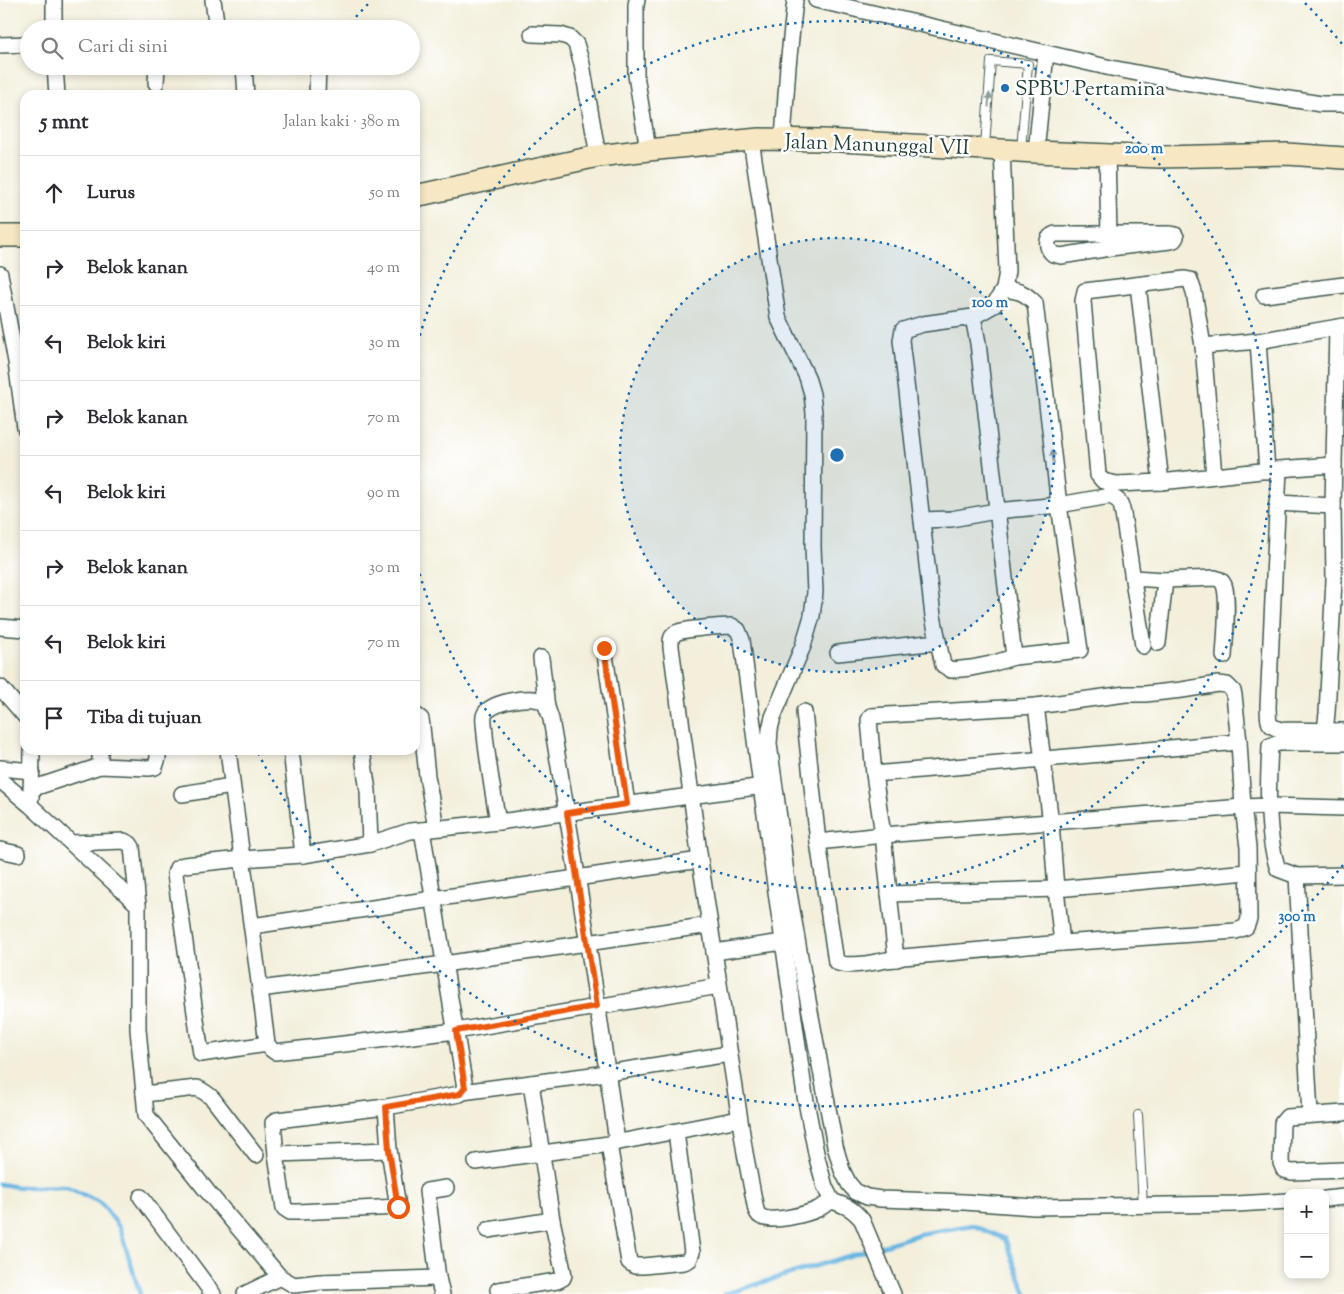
<!DOCTYPE html>
<html lang="id">
<head>
<meta charset="utf-8">
<style>
  :root { --surface:#fff; --page:#f2f2f3; --text:#2b2b33; --muted:#7c7c81; --line:#e1e1e2 }
  body { margin:0; font-family:"Sorts Mill Goudy",serif; background:var(--page); color:var(--text) }
  .controls { position:absolute; right:15px; bottom:15px; display:grid; overflow:hidden; border-radius:10px; box-shadow:0 2px 8px #0003 }
  .controls button { width:45px; height:45px; display:grid; place-items:center; padding:0; border:0; border-bottom:1px solid var(--line); background:var(--surface); color:var(--text); font:25px sans-serif }
  .stop { position:absolute; width:15px; height:15px; margin:-11px; border:4px solid #ea580c; border-radius:50%; background:#fff }
  .stop.end { background:#ea580c; border-color:#fff; box-shadow:0 1px 5px #0008 }
  .list { margin:0; padding:0; list-style:none }
  h2 { display:flex; justify-content:space-between; align-items:center; height:65px; margin:0; padding:0 20px; font-size:21px }
  h2 small { font-size:16px; font-weight:400; color:var(--muted) }
  .list li { display:grid; grid-template-columns:32px 1fr auto; gap:15px; align-items:center; box-sizing:border-box; height:75px; padding:0 20px; border-top:1px solid var(--line) }
  .list b { display:block; font-size:19px; white-space:nowrap }
  .list em { font-size:16px; font-style:normal; color:var(--muted) }
  .icon { flex:none; width:28px; height:28px; fill:none; stroke:currentColor; stroke-width:2; stroke-linecap:round; stroke-linejoin:round }
  .map { position:relative; flex:none; width:1344px; height:1294px; overflow:hidden }
  .search { position:absolute; background:var(--surface); box-shadow:0 2px 8px #0003; left:20px; top:20px; width:400px; height:55px; display:flex; align-items:center; gap:12px; box-sizing:border-box; padding:0 18px; border-radius:28px; color:var(--muted); font-size:19px }
  .panel { position:absolute; background:var(--surface); box-shadow:0 2px 8px #0003; left:20px; top:90px; width:400px; height:665px; border-radius:15px }
  .map>svg:first-child { display:block }
  .lines { fill:none; stroke-linecap:round; stroke-linejoin:round }
  .stream { stroke:#68b5e2; stroke-width:4.5 }
  .lane-casing { stroke:#3f584d; stroke-width:10 }
  .street-casing { stroke:#3f584d; stroke-width:18 }
  .secondary-casing { stroke:#3f584d; stroke-width:24 }
  .lane { stroke:#fff; stroke-width:8 }
  .street { stroke:#fff; stroke-width:15 }
  .secondary { stroke:#f7e8c3; stroke-width:21 }
  .oneway { fill:#8f9e9a }
  .route { stroke:#ea580c; stroke-width:6 }
  .ring { fill:none; stroke:#1f6fb2; stroke-width:2.5; stroke-dasharray:2.5 5 }
  .poi-dot { fill:#1f6fb2; stroke:#fff; stroke-width:2 }
  .labels { text-anchor:middle; stroke-width:5; stroke-linejoin:round; paint-order:stroke }
  .poi-label { font-size:21px; fill:#1f3d34; stroke:#fff; text-anchor:start }
  .street-label { font-size:21px; fill:#1f3d34; stroke:#fff }
  .centre { fill:#1f6fb2; stroke:#fff; stroke-width:2.5 }
  .ring-label { font-size:15px; text-anchor:middle; font-weight:bold; fill:#1f6fb2; stroke:#fff; stroke-width:5; stroke-linejoin:round; paint-order:stroke }
</style>
</head>
<body>
<div class="map">
<svg width="1344" height="1294" viewBox="0 0 1344 1294">
  <rect width="100%" height="100%" fill="#fff"/>
  <filter id="ink" filterUnits="userSpaceOnUse"><feTurbulence type="fractalNoise" baseFrequency=".02" numOctaves="2"/><feDisplacementMap in="SourceGraphic" scale="10" xChannelSelector="R" yChannelSelector="G"/><feConvolveMatrix kernelMatrix="1 2 1 2 8 2 1 2 1" color-interpolation-filters="sRGB"/></filter>
  <filter id="wash" filterUnits="userSpaceOnUse"><feTurbulence type="fractalNoise" baseFrequency=".0096" numOctaves="4" result="noise"/><feDisplacementMap in="SourceGraphic" scale="20" xChannelSelector="R" yChannelSelector="G"/><feGaussianBlur stdDeviation="1.12" result="paint"/><feColorMatrix in="noise" values="0 0 0 0 0 0 0 0 0 0 0 0 0 0 0 0 0 1.4 0 .05"/><feComposite in="paint" operator="in"/></filter>
  <g filter="url(#wash)">
    <rect width="100%" height="100%" fill="#f3efdb"/>
    <g class="lines">
      <g class="stream">
        <path d="M0 1184 17 1187H67L101 1203 120 1228 140 1294"/>
        <path d="M725 1294 920 1234 972 1225 1005 1239 1026 1294"/>
      </g>
    </g>
  </g>
  <g filter="url(#ink)">
    <g class="lines">
      <defs>
        <g id="lane">
          <path d="M985 147 991 61 1028 64 1021 150"/>
          <path d="M1138 1115 1143 1206"/>
        </g>
        <g id="street">
          <path d="M213 0 217 29"/>
          <path d="M637 0 636 5V75L648 150"/>
          <path d="M816 0 1111 68 1179 81 1321 104H1344"/>
          <path d="M54 29V0"/>
          <path d="M532 34 561 35 570 38 576 44 582 64 598 156"/>
          <path d="M0 45 29 44"/>
          <path d="M55 66 57 95"/>
          <path d="M244 66 246 95"/>
          <path d="M156 83 157 66"/>
          <path d="M317 95 318 66"/>
          <path d="M783 139 788 66 795 0"/>
          <path d="M751 140 778 317 807 377 812 394 814 413 813 547 815 592 812 616 803 646 773 717 770 729 769 744 783 847 786 875 802 968 835 1146 842 1170 849 1184 856 1192 867 1197 881 1199 964 1202 1034 1207 1237 1204 1288 1201"/>
          <path d="M1002 149 1007 271 1004 289 994 305 973 317 923 324 903 330 901 340 933 616 943 665 951 670 971 668 991 664 1014 657 1080 650 1059 505 1035 303C1024 292 1019 291 1004 289"/>
          <path d="M1036 152 1046 53"/>
          <path d="M1107 154 1109 235"/>
          <path d="M1055 234H1169L1175 235 1176 237 1174 240 1170 241 1110 248 1061 256 1053 254C1046 248 1045 238 1055 234Z"/>
          <path d="M0 274 16 362 25 428"/>
          <path d="M1138 285 1161 482"/>
          <path d="M1264 295 1344 285"/>
          <path d="M973 317 978 343 1014 657"/>
          <path d="M1258 341 1267 471"/>
          <path d="M1203 346 1258 341 1344 326"/>
          <path d="M1279 469 1268 707C1269 722 1266 725 1281 730L1344 731"/>
          <path d="M1214 476 1203 346 1194 292 1190 280 1185 279 1085 291 1083 301 1098 475 1103 481 1117 484 1161 482 1279 469 1334 465"/>
          <path d="M1277 503 1333 506"/>
          <path d="M922 520 951 519 996 511 1059 505 1110 496C1120 500 1121 503 1123 514L1143 646"/>
          <path d="M1133 578 1165 580 1215 578C1219 579 1222 580 1224 585 1229 597 1225 641 1224 656"/>
          <path d="M0 627 25 629"/>
          <path d="M1158 643 1165 580"/>
          <path d="M604 648 627 804"/>
          <path d="M838 653 937 642"/>
          <path d="M541 658 547 708"/>
          <path d="M1218 684 1227 685 1233 691 1234 695 1239 742 1243 807 1248 847 1249 919 1246 927 1236 931 1062 943 903 957 896 959 883 835 874 774 869 720 871 716 1036 706 1126 694H1145L1182 690Z"/>
          <path d="M0 687 25 716"/>
          <path d="M1036 706 1051 823 1056 889 1062 943"/>
          <path d="M804 712 818 842 836 962C845 967 866 964 876 962 883 961 889 959 896 959"/>
          <path d="M415 715 417 716 421 719 422 727 427 776 436 828"/>
          <path d="M1325 731 1327 713 1334 580 1333 506 1337 328"/>
          <path d="M1344 743H1279L1270 746C1268 782 1266 835 1278 869L1297 876 1344 875"/>
          <path d="M228 750C240 848 255 946 267 1044"/>
          <path d="M291 750 303 855"/>
          <path d="M362 750 368 791 370 844"/>
          <path d="M100 766V750"/>
          <path d="M0 768 32 771"/>
          <path d="M874 774 1239 742"/>
          <path d="M0 780 30 805 138 905V1029L146 1115 207 1191 280 1277 294 1285 320 1282 438 1278 442 1294"/>
          <path d="M31 789 100 766 149 768 155 767 158 758V750"/>
          <path d="M182 794 232 786"/>
          <path d="M31 798 32 750"/>
          <path d="M498 822C493 793 488 764 485 735 485 729 483 721 484 716 487 702 533 694 543 702 548 706 549 714 551 719 575 860 598 1001 617 1142"/>
          <path d="M422 830 498 822 771 785"/>
          <path d="M818 842 883 835 1243 807 1269 806 1344 808"/>
          <path d="M72 843 124 841 130 844 132 847 138 905"/>
          <path d="M0 850 18 854"/>
          <path d="M1297 876 1310 1115"/>
          <path d="M889 894 1056 889 1248 872"/>
          <path d="M252 926 433 899 700 860"/>
          <path d="M714 952 783 942"/>
          <path d="M260 989 444 964 710 925"/>
          <path d="M462 1092 607 1073 729 1054"/>
          <path d="M144 1094 197 1088C204 1091 208 1094 213 1099L256 1155"/>
          <path d="M386 1107 389 1150 398 1207 298 1212H290L284 1208 276 1154 273 1123 277 1120 386 1107 460 1094 465 1088 422 830 410 831 370 844 303 855 241 859 184 865 177 868 175 874 201 1054 267 1044 271 1049 275 1052 456 1031 719 986"/>
          <path d="M1344 1113 1287 1117 1282 1123 1281 1163 1284 1170 1292 1172 1344 1170"/>
          <path d="M609 1144 629 1262 635 1266H643L684 1262 689 1260 692 1252 676 1132"/>
          <path d="M276 1154 389 1150"/>
          <path d="M476 1162 609 1144 739 1119"/>
          <path d="M141 1197 213 1294"/>
          <path d="M1325 1199 1344 1197"/>
          <path d="M832 1201 825 1187 817 1158 805 1096 761 786 742 640 738 630 732 626C722 626 683 629 676 633 670 636 671 642 671 647L700 860 745 1153 756 1210C757 1212 758 1215 760 1216 771 1224 807 1214 818 1209 823 1206 828 1203 832 1201 846 1206 852 1208 862 1220L893 1294"/>
          <path d="M488 1230 552 1220"/>
          <path d="M438 1278 427 1191 446 1188"/>
          <path d="M498 1290 557 1281 563 1278 564 1275 552 1220 531 1083"/>
          <path d="M245 1294 280 1277"/>
        </g>
        <g id="secondary">
          <path d="M415 196 598 156 648 150 759 139 823 140 1036 152 1160 157 1287 154 1344 158"/>
          <path d="M0 236H25"/>
        </g>
      </defs>
      <use href="#lane" class="lane-casing"/>
      <use href="#street" class="street-casing"/>
      <use href="#secondary" class="secondary-casing"/>
      <use href="#lane" class="lane"/>
      <use href="#street" class="street"/>
      <use href="#secondary" class="secondary"/>
    </g>
    <defs><path id="oneway-solid" d="M-6-.8H1V-3.2L6.5 0L1 3.2V.8H-6Z" transform="scale(1.25)"/></defs>
    <g class="oneway">
      <use href="#oneway-solid" transform="translate(989 100) rotate(-86)"/>
      <use href="#oneway-solid" transform="translate(1053 457) rotate(-97)"/>
    </g>
  </g>
  <g class="lines" filter="url(#ink)">
    <path class="route" d="M398 1207 389 1150 386 1107 460 1094 465 1088 456 1031 597 1006 567 813 627 804 604 648"/>
  </g>
  <circle cx="837" cy="455" r="217" fill="#1f6fb2" fill-opacity=".12"/>
  <g class="ring">
    <circle cx="837" cy="455" r="217"/>
    <path d="M416 350A434 434 0 1 1 416 560"/>
    <path d="M1343 865A651 651 0 0 1 257 751M346 28A651 651 0 0 1 369 3M1305 3A651 651 0 0 1 1343 45"/>
  </g>
  <circle class="poi-dot" cx="1005" cy="88" r="5"/>
  <g class="labels">
    <g class="poi-label">
      <text x="1015" y="95">SPBU Pertamina</text>
    </g>
    <g class="street-label">
      <text transform="translate(877 144) rotate(2)" y="7">Jalan Manunggal VII</text>
    </g>
  </g>
  <circle cx="837" cy="455" r="8" class="centre"/>
  <g class="ring-label">
    <text x="1144" y="153">200 m</text>
    <text x="990" y="307">100 m</text>
    <text x="1297" y="921">300 m</text>
  </g>
</svg>
<div class="controls">
<button>+</button>
<button>−</button>
</div>
<div class="stop" style="left:398px;top:1207px"></div>
<div class="stop end" style="left:604px;top:648px"></div>
<div class="search"><svg class="icon" aria-label="search" viewBox="0 0 24 24"><circle cx="10" cy="10" r="6"/><path d="M15 15l6 6"/></svg>Cari di sini</div>
<section class="panel">
<h2>5 mnt<small>Jalan kaki · 380 m</small></h2>
<ul class="list">
<li><svg class="icon" aria-label="ahead" viewBox="0 0 24 24"><path d="M12 20V5M6 11l6-6 6 6"/></svg><div><b>Lurus</b></div><em>50 m</em></li>
<li><svg class="icon" aria-label="right" viewBox="0 0 24 24"><path d="M7 20v-9h11M14 6l5 5-5 5"/></svg><div><b>Belok kanan</b></div><em>40 m</em></li>
<li><svg class="icon" aria-label="left" viewBox="0 0 24 24"><path d="M17 20v-9H6M10 6l-5 5 5 5"/></svg><div><b>Belok kiri</b></div><em>30 m</em></li>
<li><svg class="icon" aria-label="right" viewBox="0 0 24 24"><path d="M7 20v-9h11M14 6l5 5-5 5"/></svg><div><b>Belok kanan</b></div><em>70 m</em></li>
<li><svg class="icon" aria-label="left" viewBox="0 0 24 24"><path d="M17 20v-9H6M10 6l-5 5 5 5"/></svg><div><b>Belok kiri</b></div><em>90 m</em></li>
<li><svg class="icon" aria-label="right" viewBox="0 0 24 24"><path d="M7 20v-9h11M14 6l5 5-5 5"/></svg><div><b>Belok kanan</b></div><em>30 m</em></li>
<li><svg class="icon" aria-label="left" viewBox="0 0 24 24"><path d="M17 20v-9H6M10 6l-5 5 5 5"/></svg><div><b>Belok kiri</b></div><em>70 m</em></li>
<li><svg class="icon" aria-label="arrive" viewBox="0 0 24 24"><path d="M6 21V4h12l-3 4 3 4H6"/></svg><div><b>Tiba di tujuan</b></div></li>
</ul>
</section>
</div>
</body>
</html>
